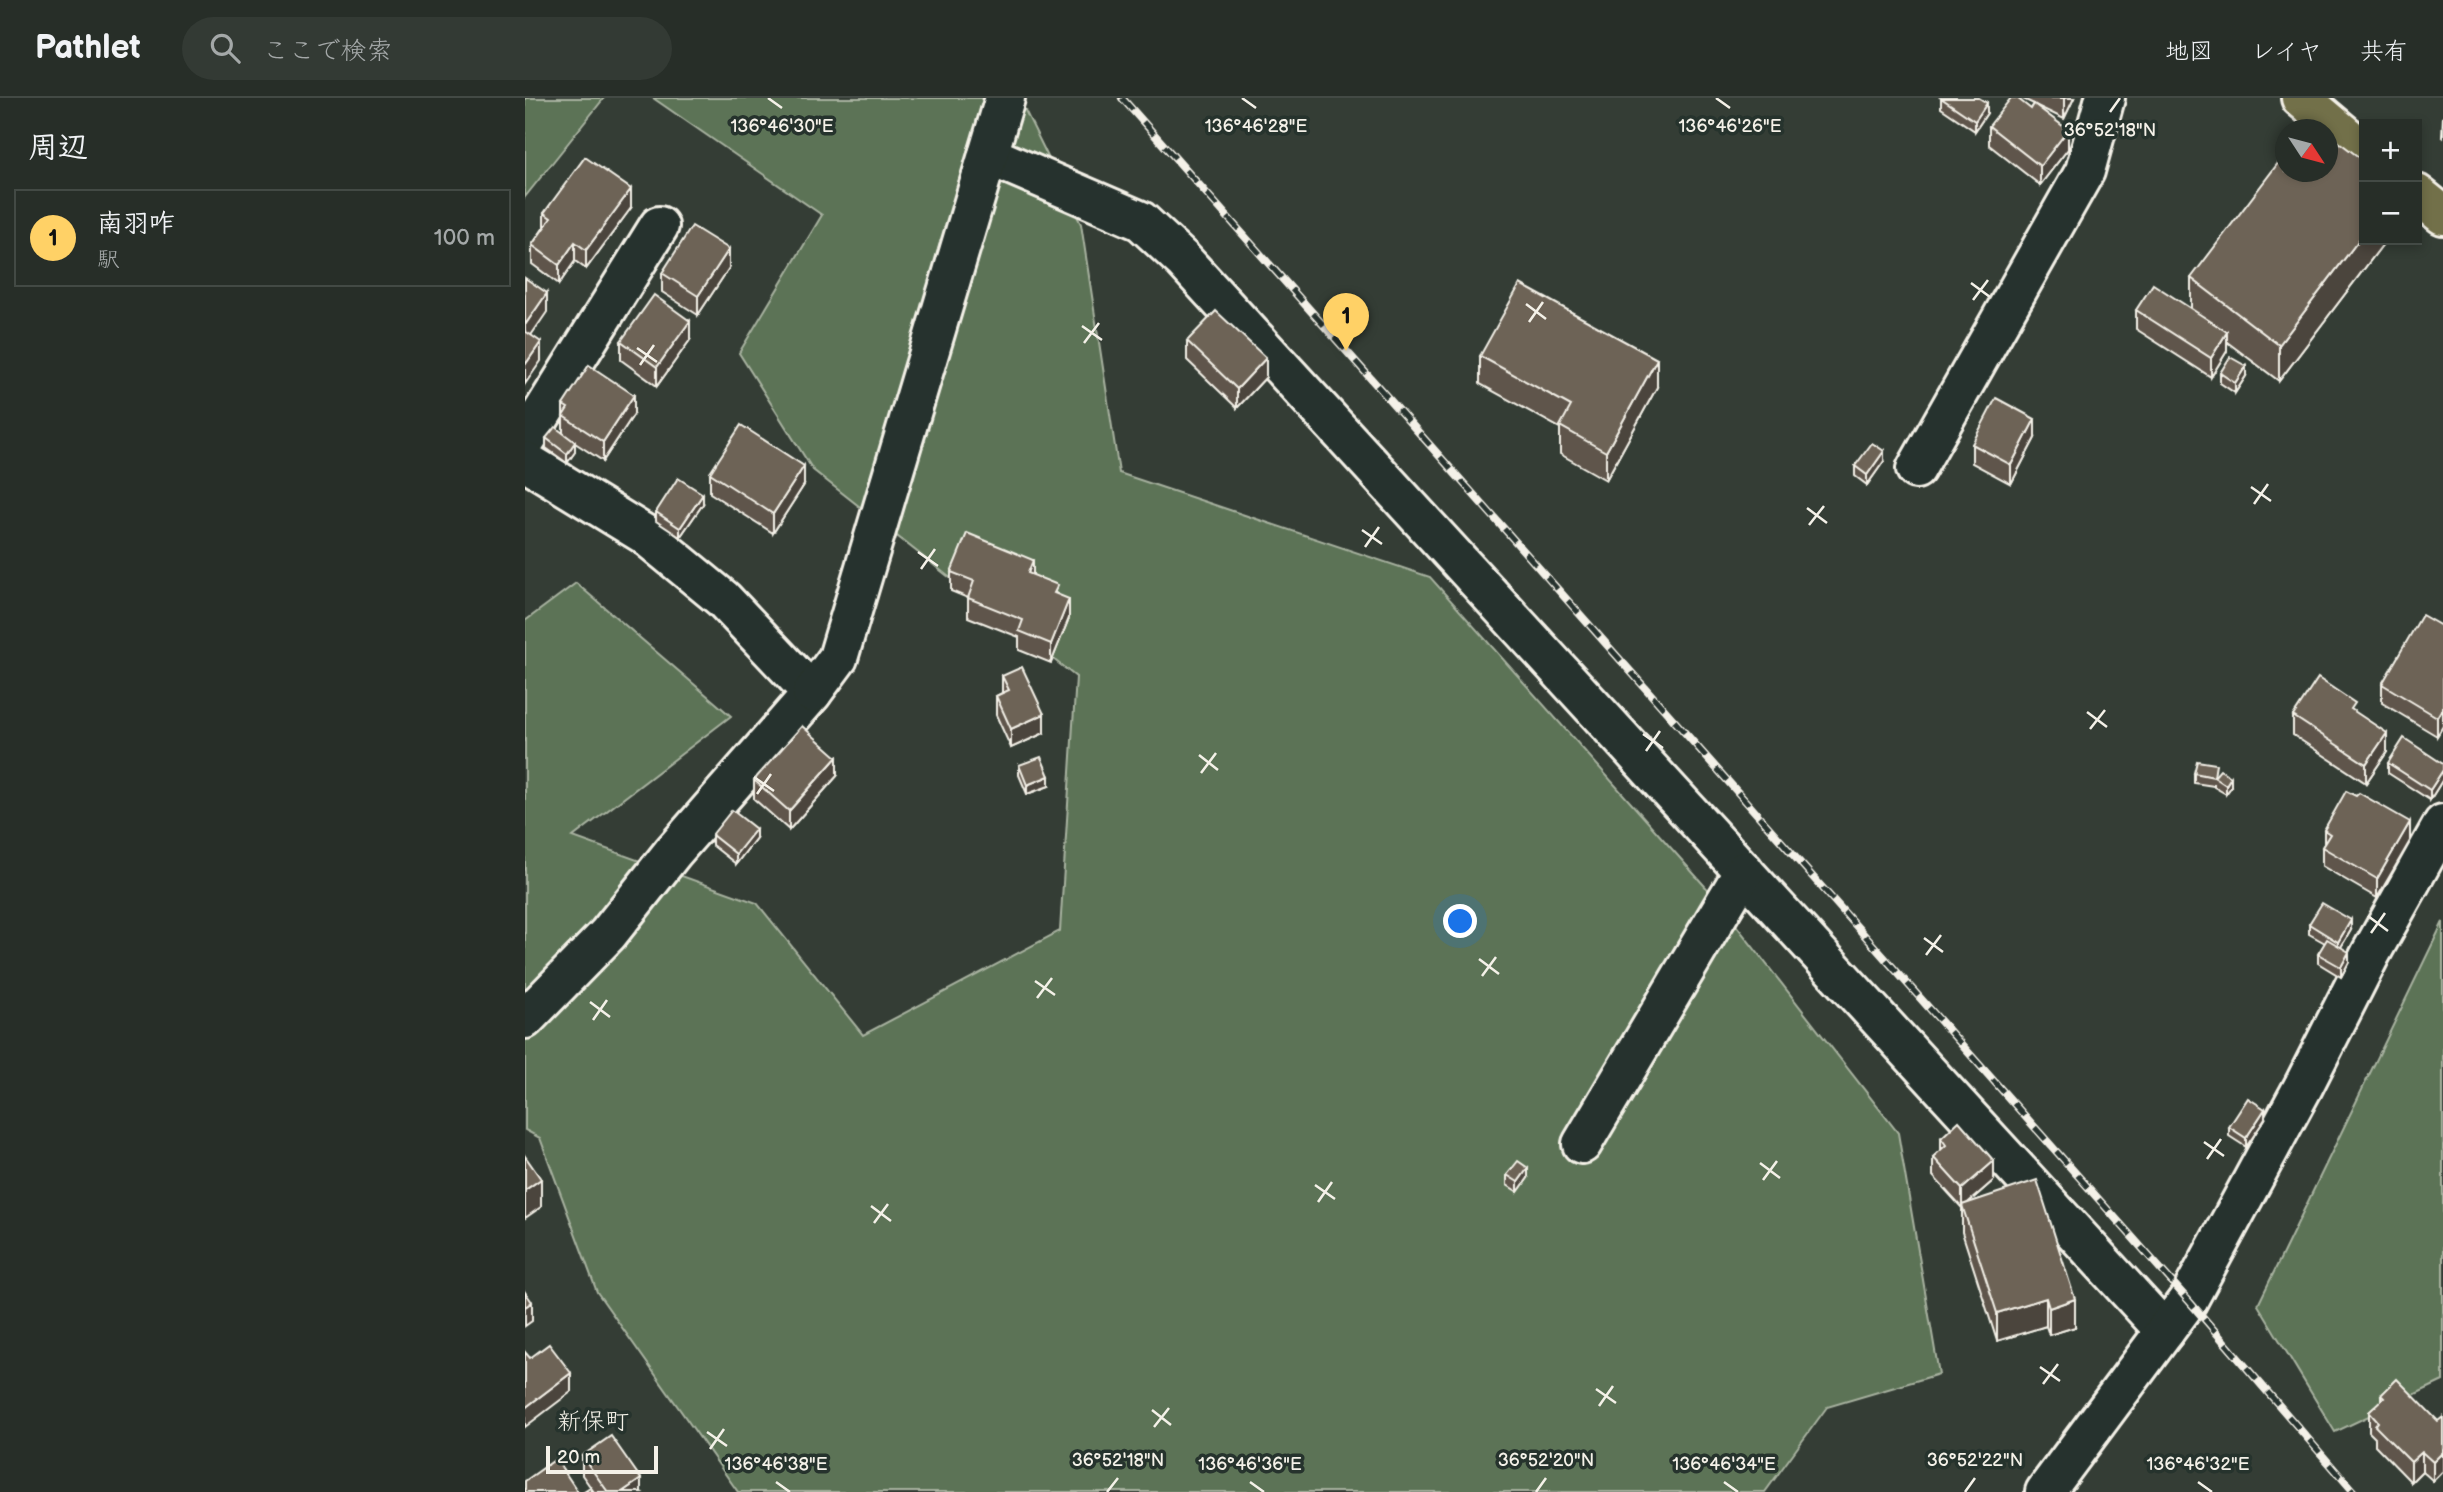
<!DOCTYPE html>
<html lang="ja">
<head>
<meta charset="utf-8">
<style>
  :root { --surface:#272e28; --page:#333a34; --text:#f1f3f6; --muted:#a4a8a8; --line:#434a45; --accent:#ffd166 }
  body { margin:0; font-family:"Balsamiq Sans","Klee One",sans-serif; background:var(--page); color:var(--text) }
  .controls { position:absolute; right:21px; top:21px; display:grid; overflow:hidden; border-radius:0px; box-shadow:0 4px 10px #0003 }
  .controls button { width:63px; height:63px; display:grid; place-items:center; padding:0; border:0; border-bottom:2px solid var(--line); background:var(--surface); color:var(--text); font:35px sans-serif }
  .compass { position:absolute; left:1750px; top:21px; width:63px; height:63px; border-radius:50%; background:var(--surface); box-shadow:0 4px 10px #0003; rotate:126deg }
  .scale { position:absolute; left:21px; bottom:18px; width:112px; box-sizing:border-box; padding-left:7px; border:4px solid #f4f1e8; border-top:0; font-size:19px; line-height:24px; white-space:nowrap; color:#f4f1e8; -webkit-text-stroke:5px #26332d; paint-order:stroke }
  .you { position:absolute; left:936px; top:824px; width:24px; height:24px; margin:-18px; border:5px solid #fff; border-radius:50%; background:#1a73e8; box-shadow:0 0 0 10px #1a73e833 }
  .badge { display:grid; place-items:center; width:46px; height:46px; border-radius:50%; background:var(--accent); color:#111; font-size:23px; font-weight:700 }
  .pin { position:absolute; translate:-50% -58px; filter:drop-shadow(0 2px 4px #0008) }
  .pin::after { content:''; position:absolute; top:37px; width:24px; height:21px; background:inherit; clip-path:polygon(0 0,100% 0,50% 100%) }
  .list { margin:0; padding:0; list-style:none }
  h2 { display:flex; justify-content:space-between; align-items:center; height:91px; margin:0; padding:0 28px; font-size:30px }
  h2 small { font-size:23px; font-weight:400; color:var(--muted) }
  .list li { display:grid; grid-template-columns:46px 1fr auto; gap:21px; align-items:center; box-sizing:border-box; height:98px; margin:0 14px 14px; padding:0 14px; border:2px solid var(--line); border-radius:0px }
  .list b { display:block; font-size:26px; white-space:nowrap }
  .list p { margin:0; font-size:23px; white-space:nowrap; color:var(--muted) }
  .list em { font-size:23px; font-style:normal; color:var(--muted) }
  .icon { flex:none; width:38px; height:38px; fill:none; stroke:currentColor; stroke-width:2; stroke-linecap:round; stroke-linejoin:round }
  .map { position:relative; flex:none; width:1918px; height:1394px; overflow:hidden }
  header { display:flex; align-items:center; gap:42px; box-sizing:border-box; height:98px; padding:0 35px; background:var(--surface); border-bottom:2px solid var(--line) }
  header strong { font-size:33px }
  nav { display:flex; gap:38px; margin-inline-start:auto; font-size:24px }
  .search { width:490px; height:63px; background:var(--page); display:flex; align-items:center; gap:18px; box-sizing:border-box; padding:0 24px; border-radius:38px; color:var(--muted); font-size:26px }
  main { display:flex }
  aside { flex:1; background:var(--surface) }
  .map>svg:first-child { display:block }
  .green { fill:#5c7357; stroke:#a8b2a0; stroke-width:2 }
  .lines { fill:none; stroke-linecap:round; stroke-linejoin:round }
  .minor-casing { stroke:#f4f1e8; stroke-width:44 }
  .tertiary-casing { stroke:#f4f1e8; stroke-width:44 }
  .trunk-casing { stroke:#f4f1e8; stroke-width:44 }
  .minor { stroke:#26332d; stroke-width:38 }
  .tertiary { stroke:#26332d; stroke-width:38 }
  .trunk { stroke:#726f4a; stroke-width:38 }
  .rail-casing { stroke:#f4f1e8; stroke-width:8 }
  .rail { stroke:#26332d; stroke-width:5; stroke-dasharray:16; stroke-linecap:butt }
  .wall { fill:#5e554b; stroke:#f4f1e8; stroke-width:2 }
  .shaded-wall { fill:#4c453d; stroke:#f4f1e8; stroke-width:2 }
  .building { fill:#6d6357; stroke:#f4f1e8; stroke-width:2 }
  .ticks { fill:none; stroke:#f4f1e8; stroke-width:2.5 }
  .labels { text-anchor:middle; stroke-width:7; stroke-linejoin:round; paint-order:stroke }
  .quarter-label { font-size:24px; fill:#f4f1e8; stroke:#26332d }
  .ticks-label { font-size:18px; text-anchor:middle; fill:#f4f1e8; stroke:#26332d; stroke-width:7; stroke-linejoin:round; paint-order:stroke }
</style>
</head>
<body>
<header>
<strong>Pathlet</strong>
<div class="search"><svg class="icon" aria-label="search" viewBox="0 0 24 24"><circle cx="10" cy="10" r="6"/><path d="M15 15l6 6"/></svg>ここで検索</div>
<nav><a>地図</a><a>レイヤ</a><a>共有</a></nav>
</header>
<main>
<aside>
<h2>周辺<small></small></h2>
<ul class="list">
<li><span class="badge">1</span><div><b>南羽咋</b><p>駅</p></div><em>100 m</em></li>
</ul>
</aside>
<div class="map">
<svg width="1918" height="1394" viewBox="0 0 1918 1394">
  <rect width="100%" height="100%" fill="#343d35"/>
  <filter id="ink" filterUnits="userSpaceOnUse"><feTurbulence type="fractalNoise" baseFrequency=".0143" numOctaves="2"/><feDisplacementMap in="SourceGraphic" scale="14" xChannelSelector="R" yChannelSelector="G"/><feConvolveMatrix kernelMatrix="1 2 1 2 8 2 1 2 1" color-interpolation-filters="sRGB"/></filter>
  <g filter="url(#ink)">
    <g class="green">
      <path d="M0 0H79L0 99Z"/>
      <path d="M128 0H494L556 126 594 375 905 479 1186 795 1373 1035 1414 1276 1302 1309 1240 1394H213L72 1194 15 1040 0 1032V523L51 485 206 618 48 739 232 805 338 937 535 833 551 579 288 372 214 255 297 117Z"/>
      <path d="M1918 824V1283L1810 1334 1733 1207Z"/>
    </g>
    <g class="lines">
      <defs>
        <g id="minor">
          <path d="M463 57 616 123 658 162 1640 1233"/>
          <path d="M0 343 134 128"/>
          <path d="M0 363 119 436 198 501 287 595 148 754 83 836 0 921"/>
          <path d="M1391 371 1560 73 1580 0"/>
          <path d="M1057 1046 1219 773"/>
        </g>
        <g id="tertiary">
          <path d="M287 595 313 560 480 0"/>
          <path d="M1520 1394 1663 1202 1778 989 1846 855 1918 726"/>
        </g>
        <g id="trunk">
          <path d="M1776 0 1839 53"/>
          <path d="M1892 96 1918 117"/>
        </g>
      </defs>
      <use href="#minor" class="minor-casing"/>
      <use href="#tertiary" class="tertiary-casing"/>
      <use href="#trunk" class="trunk-casing"/>
      <use href="#minor" class="minor"/>
      <use href="#tertiary" class="tertiary"/>
      <use href="#trunk" class="trunk"/>
      <defs>
        <path id="rail" d="M597 0 1663 1202 1829 1394"/>
      </defs>
      <use href="#rail" class="rail-casing"/>
      <use href="#rail" class="rail"/>
    </g>
    <g class="wall">
      <path d="M1416 0 1462 15 1450 33 1416 10Z"/>
      <path d="M1496 0H1549L1539 21 1510 7 1543 51 1515 87 1464 47V28L1506 11 1509 6Z"/>
      <path d="M1918 18V39L1917 38Z"/>
      <path d="M106 110 61 171 50 163 34 186 7 166V147L19 129V115Z"/>
      <path d="M1839 142H1861L1754 283 1702 244V253L1686 279 1611 231V212L1666 210V180Z"/>
      <path d="M204 170 173 217 137 194V175Z"/>
      <path d="M165 242 132 288 96 262V243Z"/>
      <path d="M662 243 741 279 712 310 662 262Z"/>
      <path d="M955 258 1132 289 1081 382 1035 356V330L955 286Z"/>
      <path d="M1695 275 1721 278 1710 295 1695 285Z"/>
      <path d="M38 307 109 316 78 363 50 345V354L42 365 21 350V340L38 335Z"/>
      <path d="M1510 340 1486 386 1447 365V346Z"/>
      <path d="M1359 363 1342 387 1330 378V368Z"/>
      <path d="M185 375 279 387 248 435 185 395Z"/>
      <path d="M178 406 155 439 131 423V414Z"/>
      <path d="M426 474 508 477 533 497 544 520 526 565 494 552V539L443 519V500L426 493Z"/>
      <path d="M1918 529V628L1912 638 1857 605V586Z"/>
      <path d="M477 578 519 635 486 650 471 617V598L477 595Z"/>
      <path d="M1830 614 1862 654 1841 685 1768 637V618Z"/>
      <path d="M1863 665 1918 666V681L1905 702 1863 675Z"/>
      <path d="M494 667 524 688 502 696 494 677Z"/>
      <path d="M1669 675 1691 677 1706 689 1701 696 1689 689V685V688L1669 685Z"/>
      <path d="M312 678 264 732 229 701V682Z"/>
      <path d="M1799 732 1885 743 1852 800 1797 768V749L1799 746Z"/>
      <path d="M187 737 231 740 211 766 187 747Z"/>
      <path d="M1784 826 1826 832 1816 849 1824 864 1816 879 1793 865V856L1800 845 1784 836Z"/>
      <path d="M1740 1021 1721 1049 1704 1038V1029Z"/>
      <path d="M1416 1040 1469 1082 1444 1104 1550 1229 1524 1237 1521 1228 1472 1243 1437 1134V1110L1408 1078V1059L1416 1052Z"/>
      <path d="M982 1077 1003 1080 993 1094 982 1087Z"/>
      <path d="M1856 1297 1913 1323 1908 1383 1897 1373 1886 1384 1850 1347V1340L1844 1334V1314L1856 1304Z"/>
      <path d="M57 1358 116 1394H69L57 1377Z"/>
    </g>
    <g class="shaded-wall">
      <path d="M1539 0H1549L1539 21Z"/>
      <path d="M1462 5V15L1450 33V23Z"/>
      <path d="M1543 32V51L1515 87V68Z"/>
      <path d="M106 91V110L61 171V152Z"/>
      <path d="M1839 135V142H1861L1754 283V247Z"/>
      <path d="M50 144V163L34 186V167Z"/>
      <path d="M204 151V170L173 217V198Z"/>
      <path d="M22 195V214L0 246V227Z"/>
      <path d="M165 223V242L132 288V269Z"/>
      <path d="M1702 234V253L1686 279V260Z"/>
      <path d="M16 244V263L0 286V267Z"/>
      <path d="M741 260V279L712 310V291Z"/>
      <path d="M1132 261V289L1081 382V354Z"/>
      <path d="M1721 268V278L1710 295V285Z"/>
      <path d="M109 297V316L78 363V344Z"/>
      <path d="M1510 321V340L1486 386V367Z"/>
      <path d="M50 344V354L42 365V356Z"/>
      <path d="M1359 353V363L1342 387V377Z"/>
      <path d="M279 368V387L248 435V416Z"/>
      <path d="M178 396V406L155 439V430Z"/>
      <path d="M508 462V481L503 475Z"/>
      <path d="M544 501V520L526 565V546Z"/>
      <path d="M1918 609V628L1912 638V619Z"/>
      <path d="M519 616V635L486 650V631Z"/>
      <path d="M1862 635V654L1841 685V666Z"/>
      <path d="M312 659V678L264 732V713Z"/>
      <path d="M1918 672V681L1905 702V692Z"/>
      <path d="M524 678V688L502 696V687Z"/>
      <path d="M1706 679V689L1701 696V687Z"/>
      <path d="M1885 724V743L1852 800V781Z"/>
      <path d="M231 731V740L211 766V756Z"/>
      <path d="M1826 822V832L1813 854V844Z"/>
      <path d="M1824 854V864L1816 879V869Z"/>
      <path d="M1740 1011V1021L1721 1049V1040Z"/>
      <path d="M1469 1063V1082L1438 1109 1437 1107V1111V1091Z"/>
      <path d="M1003 1070V1080L993 1094V1084Z"/>
      <path d="M16 1081V1109L0 1120V1092Z"/>
      <path d="M1521 1200V1228L1472 1243V1215Z"/>
      <path d="M1550 1201V1229L1524 1237V1210Z"/>
      <path d="M7 1204V1223L0 1228V1209Z"/>
      <path d="M46 1275V1294L0 1329V1310Z"/>
      <path d="M1897 1354V1373L1886 1384V1364Z"/>
      <path d="M1918 1354V1373L1908 1383V1364Z"/>
      <path d="M116 1381V1394H97Z"/>
    </g>
    <g class="building">
      <path d="M1416 0H1454L1462 5 1450 23Z"/>
      <path d="M1486 0H1492L1506 11 1509 6 1543 32 1515 68 1464 28Z"/>
      <path d="M1786 23 1798 32H1779Z"/>
      <path d="M1802 35 1839 63V135L1754 247 1666 180 1760 56V74H1802Z"/>
      <path d="M60 59 106 91 61 152 50 144 34 167 7 147 26 120 19 115Z"/>
      <path d="M167 128 204 151 173 198 137 175Z"/>
      <path d="M0 180 22 195 0 227Z"/>
      <path d="M995 186 1132 261 1081 354 1035 328 1046 308 955 258Z"/>
      <path d="M1628 186 1702 234 1686 260 1611 212Z"/>
      <path d="M129 197 165 223 132 269 96 243Z"/>
      <path d="M691 213 741 260 712 291 662 243Z"/>
      <path d="M0 233 16 244 0 267Z"/>
      <path d="M1705 259 1721 268 1710 285 1695 275Z"/>
      <path d="M64 267 109 297 78 344 38 318 43 310 38 307Z"/>
      <path d="M1471 300 1510 321 1486 367 1447 346Z"/>
      <path d="M216 327 279 368 248 416 185 375Z"/>
      <path d="M30 329 50 344 42 356 21 340Z"/>
      <path d="M1347 345 1359 353 1342 377 1330 368Z"/>
      <path d="M153 380 178 396 155 430 131 414Z"/>
      <path d="M442 435 508 462 503 475 533 487 529 495 544 501 526 546 494 533 498 522 443 500 449 483 426 474Z"/>
      <path d="M1897 517 1918 529V609L1912 619 1857 586Z"/>
      <path d="M497 569 519 616 486 631 471 598 484 592 477 578Z"/>
      <path d="M1793 580 1830 605 1826 611 1862 635 1841 666 1768 618Z"/>
      <path d="M277 628 312 659 264 713 229 682Z"/>
      <path d="M1879 640 1918 666V672L1905 692 1863 665Z"/>
      <path d="M516 659 524 678 502 687 494 667Z"/>
      <path d="M1672 663 1691 666 1689 679 1669 675Z"/>
      <path d="M1695 672 1706 679 1701 687 1689 679Z"/>
      <path d="M1821 693 1831 698 1834 695 1885 724 1852 781 1797 749 1805 736 1799 732Z"/>
      <path d="M207 712 231 731 211 756 187 737Z"/>
      <path d="M1797 805 1826 822 1813 844 1784 826Z"/>
      <path d="M1802 841 1824 854 1816 869 1793 856Z"/>
      <path d="M1723 1000 1740 1011 1721 1040 1704 1029Z"/>
      <path d="M1434 1023 1469 1063 1437 1091 1408 1059 1421 1047 1416 1040Z"/>
      <path d="M0 1058 16 1081 0 1092Z"/>
      <path d="M993 1063 1003 1070 993 1084 982 1077Z"/>
      <path d="M1512 1082 1550 1201 1524 1210 1521 1200 1472 1215 1437 1107Z"/>
      <path d="M0 1194 7 1204 0 1209Z"/>
      <path d="M24 1246 46 1275 0 1310V1254L5 1260Z"/>
      <path d="M1872 1281 1913 1323 1918 1319V1354L1908 1364 1897 1354 1886 1364 1850 1328 1853 1324 1844 1314 1859 1300 1856 1297Z"/>
      <path d="M86 1338 116 1381 97 1394H83L57 1358Z"/>
      <path d="M31 1361 53 1394H0V1383Z"/>
      <path d="M65 1390 68 1394H59Z"/>
    </g>
  </g>
  <path class="ticks" d="M243 0 257 10M717 0 731 10M1191 0 1205 10M1585 14 1595 0M1446 185 1465 199M1448 202 1463 182M1001 206 1021 221M1004 224 1018 204M557 228 577 242M559 245 574 225M112 250 132 264M115 267 129 247M1726 389 1746 403M1729 406 1743 386M1282 410 1302 425M1284 427 1299 408M837 432 857 446M840 449 854 429M393 454 413 468M396 471 410 451M1562 614 1582 629M1565 631 1580 612M1118 636 1138 650M1121 653 1135 633M674 657 693 672M676 675 691 655M229 679 249 693M232 696 246 676M1843 818 1863 833M1846 835 1860 815M1399 840 1418 854M1401 857 1416 837M954 861 974 876M957 878 971 859M510 883 530 897M512 900 527 880M65 904 85 919M68 922 82 902M1679 1044 1699 1058M1682 1061 1696 1041M1235 1065 1255 1080M1238 1082 1252 1063M790 1087 810 1101M793 1104 807 1084M346 1108 366 1123M349 1125 363 1106M1515 1269 1535 1283M1518 1286 1533 1266M1071 1291 1091 1305M1074 1308 1088 1288M627 1312 646 1327M629 1329 644 1310M182 1334 202 1348M185 1351 199 1331M251 1384 265 1394M725 1384 739 1394M1199 1384 1213 1394M1673 1384 1687 1394M582 1394 593 1380M1011 1394 1021 1380M1440 1394 1450 1380"/>
  <g class="labels">
    <g class="quarter-label">
      <text x="68" y="1331">新保町</text>
    </g>
  </g>
  <g class="ticks-label">
    <text x="731" y="34">136°46'28"E</text>
    <text x="1205" y="34">136°46'26"E</text>
    <text x="257" y="34">136°46'30"E</text>
    <text x="1585" y="38">36°52'18"N</text>
    <text x="593" y="1368">36°52'18"N</text>
    <text x="1021" y="1368">36°52'20"N</text>
    <text x="1450" y="1368">36°52'22"N</text>
    <text x="251" y="1372">136°46'38"E</text>
    <text x="725" y="1372">136°46'36"E</text>
    <text x="1199" y="1372">136°46'34"E</text>
    <text x="1673" y="1372">136°46'32"E</text>
  </g>
</svg>
<div class="controls">
<button>+</button>
<button>−</button>
</div>
<svg class="compass" viewBox="-18 -18 36 36"><path d="M0-13l5 13h-10z" fill="#e53935"/><path d="M0 13l5-13h-10z" fill="#a4a8a8"/></svg>
<div class="scale">20 m</div>
<div class="you"></div>
<div class="pin badge" style="left:821px;top:253px">1</div>
</div>
</main>
</body>
</html>
